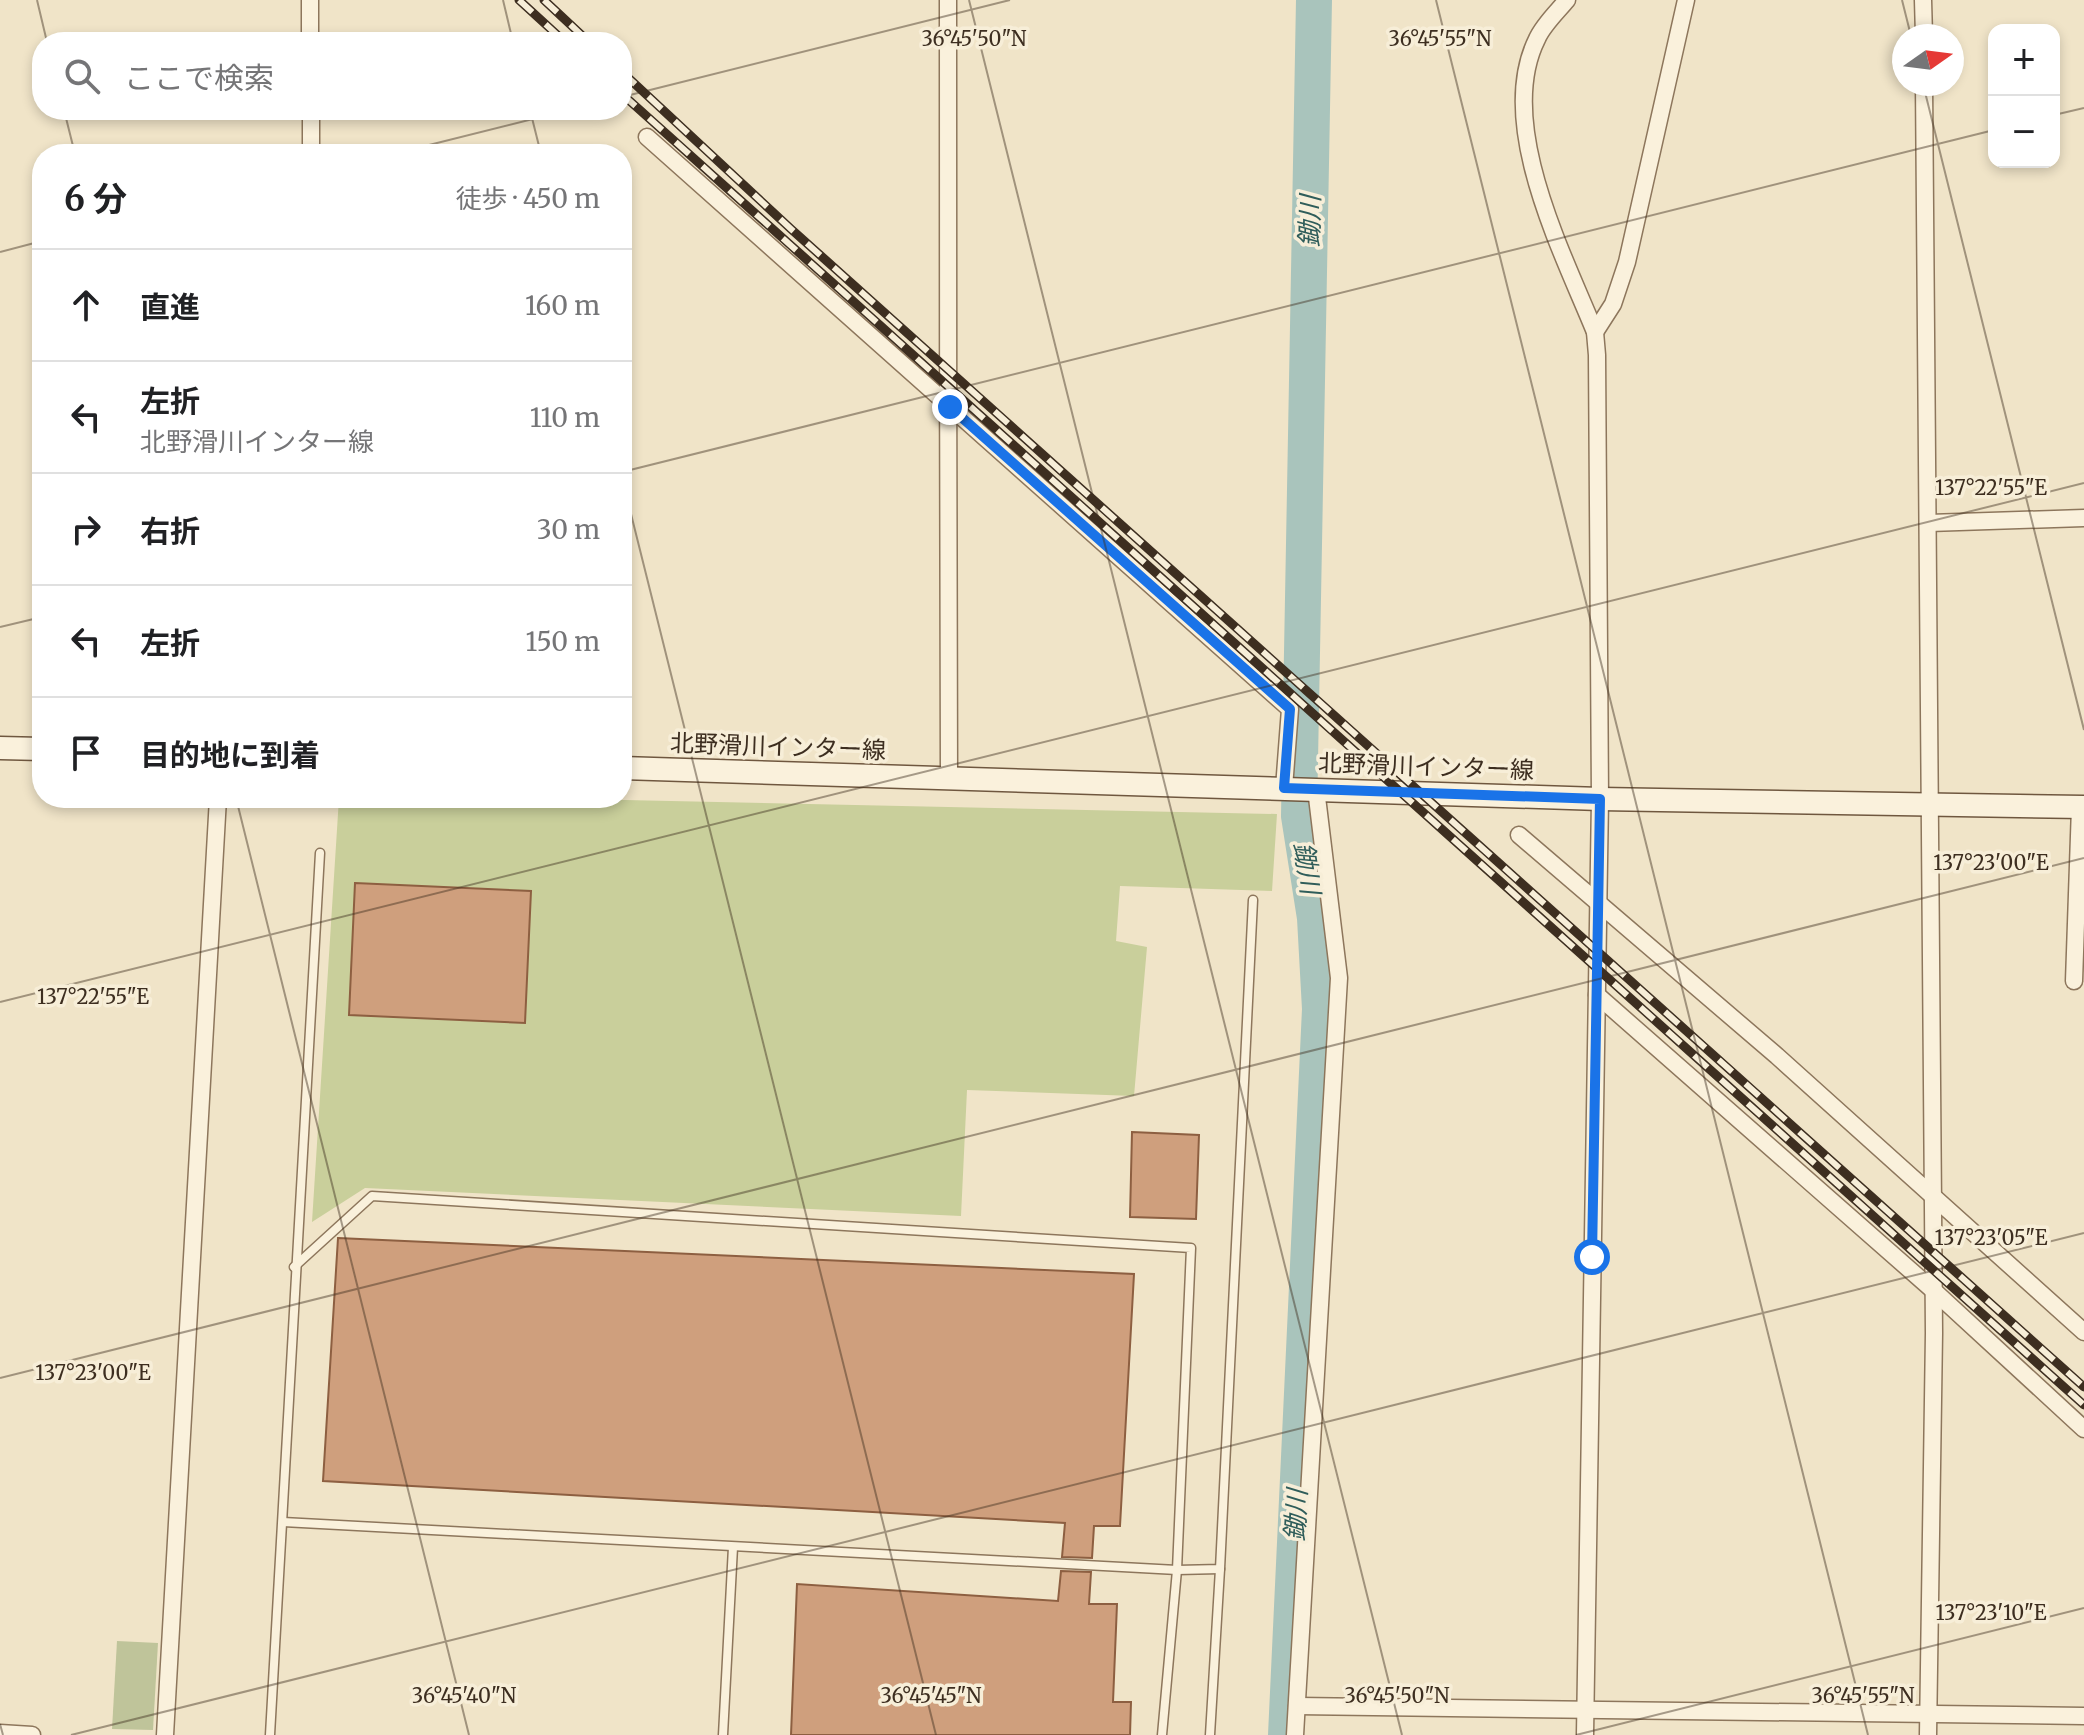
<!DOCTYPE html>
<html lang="ja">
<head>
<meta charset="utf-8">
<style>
  :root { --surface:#fff; --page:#f6f6f6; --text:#202124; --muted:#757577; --line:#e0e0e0 }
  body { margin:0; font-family:Merriweather,"Noto Sans JP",serif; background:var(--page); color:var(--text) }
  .controls { position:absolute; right:24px; top:24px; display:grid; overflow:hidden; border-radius:16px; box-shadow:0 4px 12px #0003 }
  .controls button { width:72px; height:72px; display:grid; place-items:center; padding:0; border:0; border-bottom:2px solid var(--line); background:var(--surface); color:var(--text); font:40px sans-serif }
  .compass { position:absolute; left:1892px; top:24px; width:72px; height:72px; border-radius:50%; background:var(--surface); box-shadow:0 4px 12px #0003; rotate:76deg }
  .stop { position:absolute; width:24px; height:24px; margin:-18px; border:6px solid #1a73e8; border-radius:50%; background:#fff }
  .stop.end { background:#1a73e8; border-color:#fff; box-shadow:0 2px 8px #0008 }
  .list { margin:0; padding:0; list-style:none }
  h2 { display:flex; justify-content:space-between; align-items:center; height:104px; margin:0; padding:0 32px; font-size:34px }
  h2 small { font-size:26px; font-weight:400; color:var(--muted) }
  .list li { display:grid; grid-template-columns:52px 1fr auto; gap:24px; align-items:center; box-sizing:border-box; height:112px; padding:0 32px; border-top:2px solid var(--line) }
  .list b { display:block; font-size:30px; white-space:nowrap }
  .list p { margin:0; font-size:26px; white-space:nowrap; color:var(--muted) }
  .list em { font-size:26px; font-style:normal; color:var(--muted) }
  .icon { flex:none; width:44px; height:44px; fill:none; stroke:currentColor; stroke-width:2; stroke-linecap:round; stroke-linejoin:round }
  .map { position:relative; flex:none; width:2084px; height:1735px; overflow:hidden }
  .search { position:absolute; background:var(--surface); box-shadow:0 4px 12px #0003; left:32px; top:32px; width:600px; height:88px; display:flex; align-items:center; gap:20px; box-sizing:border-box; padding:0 28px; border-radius:32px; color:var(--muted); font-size:30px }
  .panel { position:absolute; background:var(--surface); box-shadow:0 4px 12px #0003; left:32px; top:144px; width:600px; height:664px; border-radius:32px }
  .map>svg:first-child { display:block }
  .green { fill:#c9cf9b }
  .cemetery { fill:#bfc49a }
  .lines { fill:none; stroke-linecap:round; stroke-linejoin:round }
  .river { stroke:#a9c4bc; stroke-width:36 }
  .building { fill:#cf9f7d; stroke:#8d5f41; stroke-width:2 }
  .service-casing { stroke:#8d765c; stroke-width:11 }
  .minor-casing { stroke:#8d765c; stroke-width:19 }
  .secondary-casing { stroke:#6f573f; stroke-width:25 }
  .service { stroke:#faf1dc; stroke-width:8 }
  .minor { stroke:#faf1dc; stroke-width:16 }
  .secondary { stroke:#faf1dc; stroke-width:22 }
  .rail-casing { stroke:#3d2e20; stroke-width:9 }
  .rail { stroke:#f7eed8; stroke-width:6; stroke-dasharray:18; stroke-linecap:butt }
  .route { stroke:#1a73e8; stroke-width:10 }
  .ticks { fill:none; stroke:#3d2e20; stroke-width:2; stroke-opacity:0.45 }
  .labels { text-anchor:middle; stroke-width:7; stroke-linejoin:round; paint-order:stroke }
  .street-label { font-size:24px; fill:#3d2e20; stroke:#f7eed8 }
  .water-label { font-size:26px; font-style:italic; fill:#2f5d5a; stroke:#f7eed8 }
  .ticks-label { font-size:20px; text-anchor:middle; fill:#3d2e20; stroke:#f7eed8; stroke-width:7; stroke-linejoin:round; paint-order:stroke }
</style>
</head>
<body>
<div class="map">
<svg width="2084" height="1735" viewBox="0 0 2084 1735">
  <rect width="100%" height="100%" fill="#f0e4c8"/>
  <path class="green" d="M339 798H531L1277 814 1272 891 1120 886 1116 941 1147 947 1134 1096 967 1090 961 1216 365 1188 312 1222Z"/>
  <path class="cemetery" d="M117 1641 158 1643 153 1730 112 1729Z"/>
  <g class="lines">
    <path class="river" d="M1286 1735 1320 1009 1315 918 1299 816 1314 0"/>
  </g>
  <g class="building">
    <path d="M355 883 531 891 525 1023 349 1015Z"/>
    <path d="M1132 1132 1199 1135 1196 1219 1130 1217Z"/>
    <path d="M338 1238 1134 1274 1120 1526H1094L1092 1558 1062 1557 1065 1523 323 1481Z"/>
    <path d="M1061 1571 1091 1572 1089 1604H1117L1113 1702H1131L1130 1735H791L797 1584 1058 1601Z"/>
  </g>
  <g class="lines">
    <defs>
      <g id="service">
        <path d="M294 1267 372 1196 1191 1248 1177 1570 1162 1735"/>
        <path d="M283 1522 1177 1570 1220 1569 1253 900"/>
        <path d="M270 1735 320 853"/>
        <path d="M723 1735 733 1547"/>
        <path d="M1210 1735 1220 1569"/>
      </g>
      <g id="minor">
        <path d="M310 0V42"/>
        <path d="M948 0C946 259 950 519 949 778"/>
        <path d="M1567 0C1557 12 1543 25 1537 39 1495 123 1563 253 1595 332L1597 355 1600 799 1585 1735"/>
        <path d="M1923 0 1924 36"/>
        <path d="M1924 84 1934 1333 1928 1735"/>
        <path d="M311 110V154"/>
        <path d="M647 137 1290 709 1284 788"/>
        <path d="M1595 332 1613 304 1627 262 1686 0"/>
        <path d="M1929 523 2084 518"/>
        <path d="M1519 835 1777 1056 2084 1332"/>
        <path d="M2074 981 2080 807"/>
        <path d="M1597 995 1934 1291 2084 1429"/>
        <path d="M1297 1706 2084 1716"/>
        <path d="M0 1733 32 1735"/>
        <path d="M165 1735 218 798"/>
        <path d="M1295 1735 1339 978 1316 789"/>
      </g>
      <g id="secondary">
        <path d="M0 748 42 749"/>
        <path d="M622 768 1600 799 2084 807"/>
      </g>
    </defs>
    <use href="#service" class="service-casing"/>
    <use href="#minor" class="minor-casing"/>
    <use href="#secondary" class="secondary-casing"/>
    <use href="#service" class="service"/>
    <use href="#minor" class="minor"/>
    <use href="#secondary" class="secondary"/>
    <defs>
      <g id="rail">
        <path d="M519 0 565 42"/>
        <path d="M544 0 589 42"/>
        <path d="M622 72 791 229 2084 1387"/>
        <path d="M622 94 2084 1405"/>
      </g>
    </defs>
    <use href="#rail" class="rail-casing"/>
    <use href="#rail" class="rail"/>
  </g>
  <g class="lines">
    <path class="route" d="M950 407 1290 709 1284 788 1600 799 1592 1257"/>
  </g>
  <path class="ticks" d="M37 0 47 42M503 0 513 42M969 0 1402 1735M1436 0 1868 1735M1902 0 1911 36M1923 84 2084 730M622 97 1010 0M64 110 75 154M530 110 541 154M2054 115 2084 108M393 154 569 110M0 252 42 241M622 472 1994 130M622 478 936 1735M0 627 42 617M236 798 469 1735M0 1002 2084 483M0 1378 2084 858M0 1724 3 1735M71 1735 2084 1233M1576 1735 2084 1608"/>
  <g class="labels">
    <g class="street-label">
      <text transform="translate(778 747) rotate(2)" y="8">北野滑川インター線</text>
      <text transform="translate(1426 767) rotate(2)" y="8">北野滑川インター線</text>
    </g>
    <g class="water-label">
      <text transform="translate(1310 221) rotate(-89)" y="9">鋤川</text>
      <text transform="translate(1307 868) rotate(81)" y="9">鋤川</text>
      <text transform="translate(1296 1515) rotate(-87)" y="9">鋤川</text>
    </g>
  </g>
  <g class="ticks-label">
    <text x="974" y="46">36°45'50"N</text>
    <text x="1440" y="46">36°45'55"N</text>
    <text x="1991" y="495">137°22'55"E</text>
    <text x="1991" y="870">137°23'00"E</text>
    <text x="93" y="1004">137°22'55"E</text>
    <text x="1991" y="1245">137°23'05"E</text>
    <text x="93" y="1380">137°23'00"E</text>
    <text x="1991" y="1620">137°23'10"E</text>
    <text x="464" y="1703">36°45'40"N</text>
    <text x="931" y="1703">36°45'45"N</text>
    <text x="1397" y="1703">36°45'50"N</text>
    <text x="1863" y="1703">36°45'55"N</text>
  </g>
</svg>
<div class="controls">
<button>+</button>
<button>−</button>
</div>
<svg class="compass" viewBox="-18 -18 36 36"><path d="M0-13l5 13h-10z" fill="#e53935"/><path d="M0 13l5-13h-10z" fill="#757577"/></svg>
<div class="stop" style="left:1592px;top:1257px"></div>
<div class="stop end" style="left:950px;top:407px"></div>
<div class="search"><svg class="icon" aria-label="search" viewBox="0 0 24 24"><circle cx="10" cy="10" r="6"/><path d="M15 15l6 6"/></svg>ここで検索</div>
<section class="panel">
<h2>6 分<small>徒歩 · 450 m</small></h2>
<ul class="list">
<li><svg class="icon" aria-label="ahead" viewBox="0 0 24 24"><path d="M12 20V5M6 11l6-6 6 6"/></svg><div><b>直進</b></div><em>160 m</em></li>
<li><svg class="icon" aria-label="left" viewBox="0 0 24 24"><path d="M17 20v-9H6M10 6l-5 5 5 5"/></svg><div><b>左折</b><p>北野滑川インター線</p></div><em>110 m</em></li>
<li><svg class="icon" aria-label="right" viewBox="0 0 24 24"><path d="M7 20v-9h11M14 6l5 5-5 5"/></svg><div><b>右折</b></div><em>30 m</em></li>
<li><svg class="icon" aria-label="left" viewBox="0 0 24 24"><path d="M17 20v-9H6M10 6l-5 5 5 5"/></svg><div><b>左折</b></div><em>150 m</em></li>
<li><svg class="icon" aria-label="arrive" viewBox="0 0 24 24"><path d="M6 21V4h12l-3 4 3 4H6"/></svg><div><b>目的地に到着</b></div></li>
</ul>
</section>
</div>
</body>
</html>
